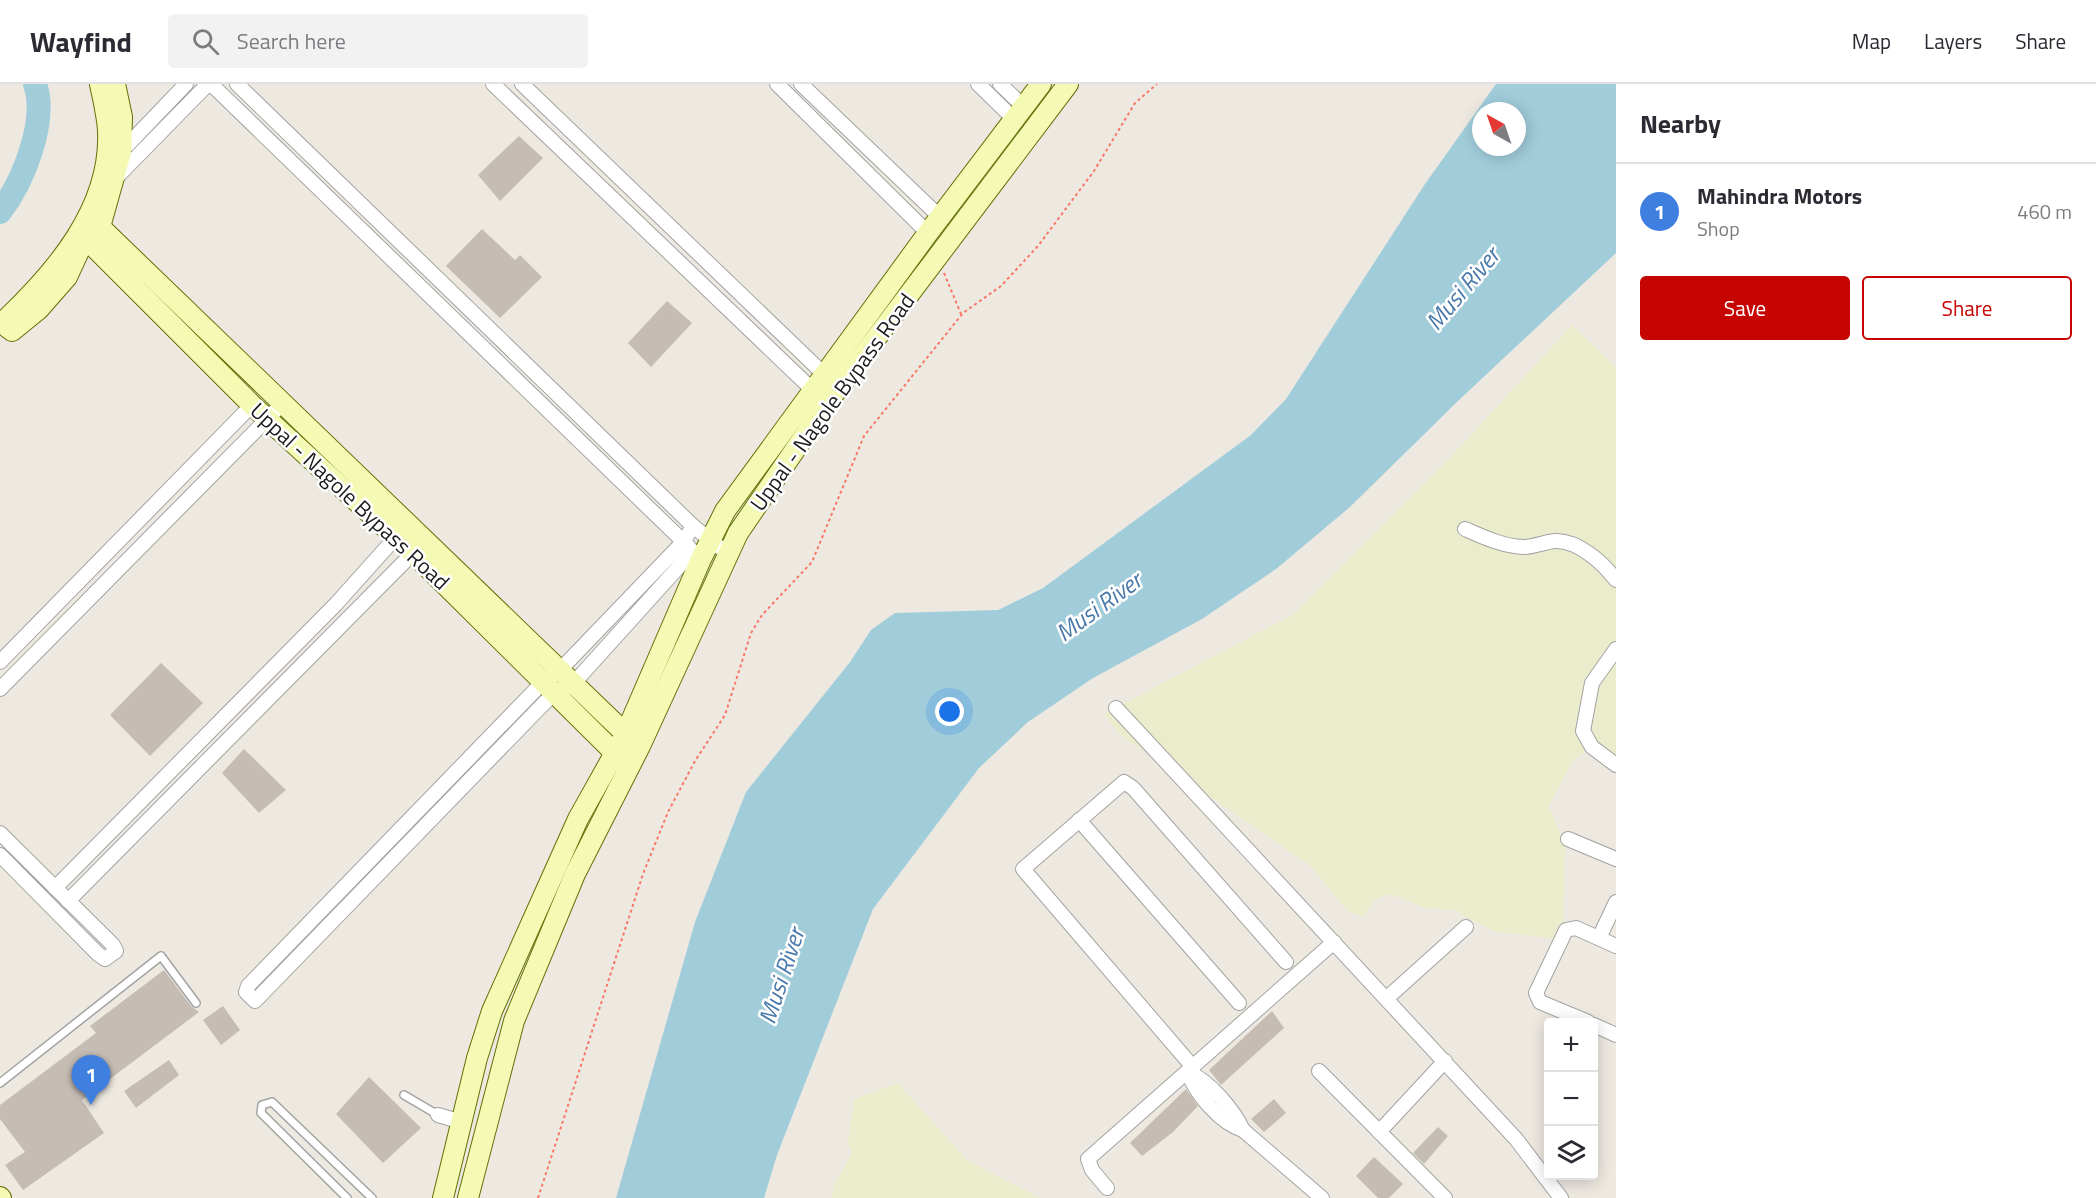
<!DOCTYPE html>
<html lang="en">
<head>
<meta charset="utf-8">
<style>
  :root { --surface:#fff; --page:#f2f2f3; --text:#2b2b33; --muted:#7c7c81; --line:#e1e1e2; --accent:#c60401 }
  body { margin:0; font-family:"Titillium Web",sans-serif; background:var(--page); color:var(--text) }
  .controls { position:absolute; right:18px; bottom:18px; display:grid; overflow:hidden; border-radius:6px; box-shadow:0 3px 15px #0003 }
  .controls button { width:54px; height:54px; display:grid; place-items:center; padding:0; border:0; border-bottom:2px solid var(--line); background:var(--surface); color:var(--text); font:30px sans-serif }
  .compass { position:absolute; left:1472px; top:18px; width:54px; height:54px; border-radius:50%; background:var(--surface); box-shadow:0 3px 15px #0003; rotate:320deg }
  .you { position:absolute; left:950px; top:628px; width:21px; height:21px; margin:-15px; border:4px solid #fff; border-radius:50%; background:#1a73e8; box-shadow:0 0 0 9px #1a73e833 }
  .badge { display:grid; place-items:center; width:39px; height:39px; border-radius:50%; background:var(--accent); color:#fff; font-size:20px; font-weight:700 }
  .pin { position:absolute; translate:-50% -50px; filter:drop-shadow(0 2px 3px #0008) }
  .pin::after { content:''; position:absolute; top:32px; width:21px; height:18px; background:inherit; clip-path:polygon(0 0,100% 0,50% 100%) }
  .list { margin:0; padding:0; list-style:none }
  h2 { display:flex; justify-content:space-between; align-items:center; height:78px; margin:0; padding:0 24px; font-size:26px }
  h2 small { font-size:20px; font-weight:400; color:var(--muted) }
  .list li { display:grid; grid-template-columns:39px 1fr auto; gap:18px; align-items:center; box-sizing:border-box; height:96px; padding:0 24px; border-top:2px solid var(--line) }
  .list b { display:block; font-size:22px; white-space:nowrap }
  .list p { margin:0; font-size:20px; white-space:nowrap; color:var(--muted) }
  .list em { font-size:20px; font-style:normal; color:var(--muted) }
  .actions { display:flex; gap:12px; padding:18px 24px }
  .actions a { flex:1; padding:14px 0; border:2px solid var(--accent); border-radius:6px; text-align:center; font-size:21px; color:var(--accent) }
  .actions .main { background:var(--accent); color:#fff }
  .icon { flex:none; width:33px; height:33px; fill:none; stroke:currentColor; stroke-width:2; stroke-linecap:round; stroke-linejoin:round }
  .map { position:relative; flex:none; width:1616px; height:1114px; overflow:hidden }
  header { display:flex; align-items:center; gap:36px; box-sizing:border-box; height:84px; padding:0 30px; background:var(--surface); border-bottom:2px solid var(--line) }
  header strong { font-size:28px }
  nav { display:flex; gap:33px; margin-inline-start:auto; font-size:21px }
  .search { width:420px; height:54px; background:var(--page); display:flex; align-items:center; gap:15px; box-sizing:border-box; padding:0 21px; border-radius:6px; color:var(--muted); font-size:22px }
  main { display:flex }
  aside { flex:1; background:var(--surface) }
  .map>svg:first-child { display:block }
  .farmland { fill:#eaeccc }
  .water { fill:#a1cddb; fill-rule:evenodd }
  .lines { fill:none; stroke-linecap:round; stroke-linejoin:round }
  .river { stroke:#a1cddb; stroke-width:24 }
  .building { fill:#c5bcb4 }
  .lane-casing { stroke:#a3a3a3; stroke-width:10 }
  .street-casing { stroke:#a3a3a3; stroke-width:16 }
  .secondary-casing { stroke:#637005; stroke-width:22 }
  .path { stroke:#f97766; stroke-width:2; stroke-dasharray:3 3; stroke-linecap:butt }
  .lane { stroke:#fff; stroke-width:7 }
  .street { stroke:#fff; stroke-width:14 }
  .secondary { stroke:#f4f9b3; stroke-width:20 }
  .labels { text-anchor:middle; stroke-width:5; stroke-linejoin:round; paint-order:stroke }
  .street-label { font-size:22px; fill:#1c1c1c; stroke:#fff }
  .water-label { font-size:24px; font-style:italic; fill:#4978aa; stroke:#fff }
</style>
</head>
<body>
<header>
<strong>Wayfind</strong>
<div class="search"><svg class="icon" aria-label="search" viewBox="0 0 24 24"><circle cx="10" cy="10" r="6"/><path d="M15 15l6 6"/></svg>Search here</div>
<nav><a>Map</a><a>Layers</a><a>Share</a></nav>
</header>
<main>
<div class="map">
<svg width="1616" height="1114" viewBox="0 0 1616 1114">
  <rect width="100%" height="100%" fill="#ede9e1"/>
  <g class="farmland">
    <path d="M1572 241 1616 283V673L1592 663 1573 676 1549 722 1565 761 1563 856 1493 847 1454 826 1426 824 1390 810 1375 815 1363 833 1348 827 1309 781 1119 650 1104 630 1292 531 1455 368Z"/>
    <path d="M898 999 967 1076 1040 1114H831L834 1102 852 1069 848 1059 854 1015Z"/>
  </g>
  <path class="water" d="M1496 0H1616V169L1459 316 1350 423 1276 485 1202 535 1093 594 1028 638 979 684 873 825 777 1071 764 1114H616L695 838 746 708 850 578 871 546 895 529 998 526 1043 504 1251 351 1286 315 1425 100ZM1481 27H1517V63H1481Z"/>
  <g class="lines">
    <path class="river" d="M0 128C23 98 48 37 35 0"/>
  </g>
  <g class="building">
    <path d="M519 52 543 74 500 117 478 91Z"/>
    <path d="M482 145 515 176 520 171 542 193 500 234 446 182Z"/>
    <path d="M667 217 692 239 651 283 628 259Z"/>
    <path d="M161 579 203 619 150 672 110 631Z"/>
    <path d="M244 665 286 706 259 729 222 689Z"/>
    <path d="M164 886 191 922 199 928 82 1016 104 1049 23 1106 5 1081 25 1068 0 1035V1021L96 949 90 942Z"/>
    <path d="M223 922 240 946 221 961 203 936Z"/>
    <path d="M1272 927 1284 944 1221 1001 1209 986Z"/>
    <path d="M169 976 179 991 136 1024 124 1007Z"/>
    <path d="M369 993 421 1044 383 1079 336 1030Z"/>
    <path d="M1186 1005 1198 1022 1173 1048 1142 1072 1130 1059Z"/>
    <path d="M1274 1015 1286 1029 1264 1048 1251 1035Z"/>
    <path d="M1438 1043 1448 1052 1424 1080 1413 1069Z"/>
    <path d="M1374 1073 1403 1100 1389 1114H1378L1356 1092Z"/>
  </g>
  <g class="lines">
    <defs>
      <g id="lane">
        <path d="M0 999 161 872 196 919"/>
        <path d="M404 1011 438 1031"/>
        <path d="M347 1114 261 1029 262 1021 272 1018 372 1114"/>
      </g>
      <g id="street">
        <path d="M211 0 689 463"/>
        <path d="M237 0 693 442 728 470"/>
        <path d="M493 0 819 312"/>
        <path d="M522 0 830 296"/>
        <path d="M777 0 928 149"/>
        <path d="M801 0 940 133"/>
        <path d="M978 0 1014 35"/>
        <path d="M1000 0 1024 23"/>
        <path d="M118 71 186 0"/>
        <path d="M115 95 208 0"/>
        <path d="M1465 445C1483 453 1502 462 1523 463 1534 463 1544 458 1555 457 1578 456 1603 479 1616 496"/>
        <path d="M693 467 573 600 553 610 255 917 246 908 248 902 544 597 559 587 684 457 693 442"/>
        <path d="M1616 565 1592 599 1583 647 1592 663 1616 681"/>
        <path d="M0 578 252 321"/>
        <path d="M0 605 282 320"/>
        <path d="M1116 624 1516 1055 1561 1114"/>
        <path d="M1079 736 1239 919"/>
        <path d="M0 749 113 861 116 867 105 875 98 870 0 771"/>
        <path d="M1568 755 1616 775"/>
        <path d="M55 804 336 520 396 453"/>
        <path d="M68 817 413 469"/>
        <path d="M1599 854 1616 818"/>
        <path d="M1387 914 1466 843"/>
        <path d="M1588 938 1540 918 1536 909 1566 846 1576 844 1616 862"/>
        <path d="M1594 941 1616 951"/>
        <path d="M1192 982 1023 785 1124 698 1133 704 1286 878"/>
        <path d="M1319 987 1445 1114"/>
        <path d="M1188 988C1209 997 1233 1025 1243 1046L1322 1114"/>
        <path d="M1188 989C1197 1011 1220 1039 1243 1046"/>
        <path d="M438 1031 462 1038"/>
        <path d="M1379 1048 1445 977"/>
        <path d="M1107 1104 1092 1086 1088 1075 1334 858"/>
      </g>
      <g id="secondary">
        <path d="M100 0C103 15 107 31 108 46 112 124 55 189 2 239L12 247 39 225 67 193 85 154 100 143 121 68 122 33 115 0"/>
        <path d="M100 143 633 657"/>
        <path d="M85 154 252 321 413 469 623 677"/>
        <path d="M0 1113 1 1114"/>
        <path d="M443 1114 477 974 492 927 578 735 625 651 701 475 725 427 928 149 1041 0"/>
        <path d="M468 1114 514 937 575 790 640 662 738 449 827 319 1068 0"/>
      </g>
    </defs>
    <use href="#lane" class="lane-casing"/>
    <use href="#street" class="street-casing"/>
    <use href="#secondary" class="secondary-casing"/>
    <g class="path">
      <path d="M944 189 961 230"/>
      <path d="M538 1114 643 790 668 728 695 677 725 631 751 549 762 531 812 478 864 352 963 229 1001 202 1038 162 1094 87 1135 19 1157 0"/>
    </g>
    <use href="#lane" class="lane"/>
    <use href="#street" class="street"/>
    <use href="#secondary" class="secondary"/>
  </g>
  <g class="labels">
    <g class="street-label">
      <text transform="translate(832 318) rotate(-54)" y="8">Uppal - Nagole Bypass Road</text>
      <text transform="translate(350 412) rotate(43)" y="8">Uppal - Nagole Bypass Road</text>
    </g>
    <g class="water-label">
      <text transform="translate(1463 205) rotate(-50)" y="8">Musi River</text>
      <text transform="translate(1099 523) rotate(-36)" y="8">Musi River</text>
      <text transform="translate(782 892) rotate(-72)" y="8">Musi River</text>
    </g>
  </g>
</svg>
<div class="controls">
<button>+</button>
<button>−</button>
<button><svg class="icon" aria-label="layers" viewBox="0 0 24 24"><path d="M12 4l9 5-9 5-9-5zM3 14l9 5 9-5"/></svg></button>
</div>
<svg class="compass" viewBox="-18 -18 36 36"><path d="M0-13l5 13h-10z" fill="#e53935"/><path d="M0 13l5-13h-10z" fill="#7c7c81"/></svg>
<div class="you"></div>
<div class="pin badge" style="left:91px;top:1021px;background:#3f7fe0">1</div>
</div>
<aside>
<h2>Nearby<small></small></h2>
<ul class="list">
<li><span class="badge" style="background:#3f7fe0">1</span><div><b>Mahindra Motors</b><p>Shop</p></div><em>460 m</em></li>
</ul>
<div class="actions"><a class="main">Save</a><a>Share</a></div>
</aside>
</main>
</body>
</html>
